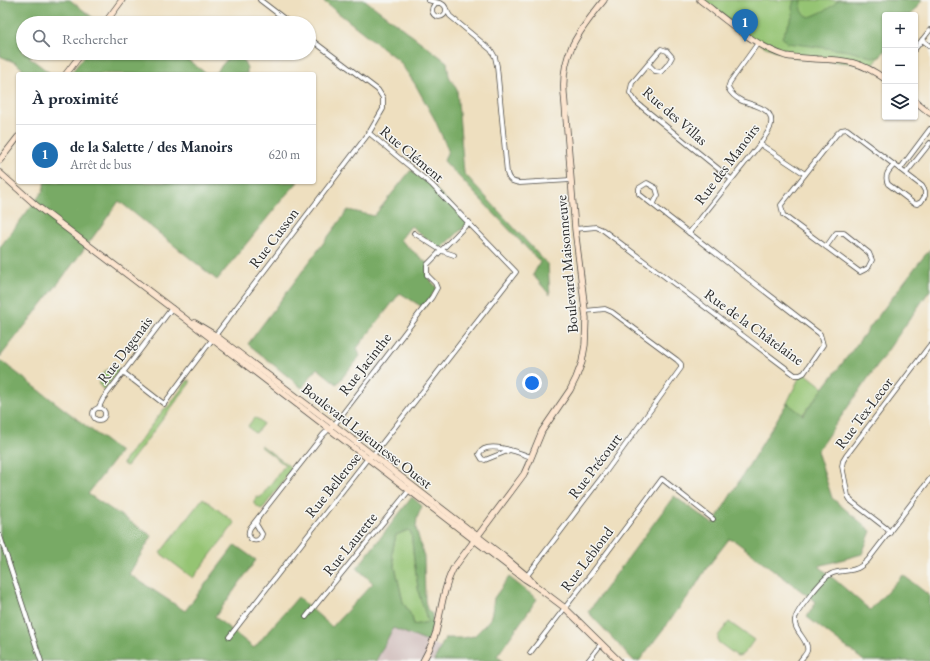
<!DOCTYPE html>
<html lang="fr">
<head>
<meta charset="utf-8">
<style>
  :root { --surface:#fff; --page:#f2f2f3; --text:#1f2937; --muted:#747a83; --line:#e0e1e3; --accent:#1f6fb2 }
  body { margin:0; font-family:"EB Garamond",serif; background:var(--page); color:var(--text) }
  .controls { position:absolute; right:12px; top:12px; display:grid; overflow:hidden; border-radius:4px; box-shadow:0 1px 3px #0004 }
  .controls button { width:36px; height:36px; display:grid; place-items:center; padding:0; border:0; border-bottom:1px solid var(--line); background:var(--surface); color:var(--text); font:20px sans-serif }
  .you { position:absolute; left:532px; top:383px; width:14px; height:14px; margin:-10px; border:3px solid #fff; border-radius:50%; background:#1a73e8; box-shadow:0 0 0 6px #1a73e833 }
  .badge { display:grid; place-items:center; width:26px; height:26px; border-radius:50%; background:var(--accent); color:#fff; font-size:13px; font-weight:700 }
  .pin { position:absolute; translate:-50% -33px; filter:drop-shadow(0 1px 2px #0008) }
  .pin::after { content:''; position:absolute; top:21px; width:14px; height:12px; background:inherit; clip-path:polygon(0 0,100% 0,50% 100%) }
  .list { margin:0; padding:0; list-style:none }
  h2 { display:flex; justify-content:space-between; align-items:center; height:52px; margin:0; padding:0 16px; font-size:17px }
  h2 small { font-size:13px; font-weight:400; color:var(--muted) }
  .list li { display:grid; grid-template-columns:26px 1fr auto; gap:12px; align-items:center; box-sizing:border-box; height:60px; padding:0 16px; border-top:1px solid var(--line) }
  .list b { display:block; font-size:15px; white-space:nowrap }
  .list p { margin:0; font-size:13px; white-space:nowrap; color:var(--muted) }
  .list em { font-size:13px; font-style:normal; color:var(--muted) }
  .icon { flex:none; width:22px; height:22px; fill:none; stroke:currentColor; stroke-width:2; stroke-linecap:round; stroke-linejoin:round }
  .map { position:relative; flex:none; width:930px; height:661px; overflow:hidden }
  .search { position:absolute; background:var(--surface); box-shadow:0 1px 3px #0004; left:16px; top:16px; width:300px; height:44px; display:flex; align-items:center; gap:10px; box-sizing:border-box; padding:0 14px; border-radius:22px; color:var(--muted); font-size:15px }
  .panel { position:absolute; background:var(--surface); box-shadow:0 1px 3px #0004; left:16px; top:72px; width:300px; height:112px; border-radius:4px }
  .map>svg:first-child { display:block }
  .industrial { fill:#d1bfbd }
  .green { fill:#95c473; stroke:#60784f }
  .forest { fill:#78aa65; stroke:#526a48; fill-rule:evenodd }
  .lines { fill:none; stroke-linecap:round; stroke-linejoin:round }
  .street-casing { stroke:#484641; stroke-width:5.5 }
  .secondary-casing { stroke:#484641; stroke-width:7 }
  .street { stroke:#fff; stroke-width:4 }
  .secondary { stroke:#fce5cf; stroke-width:5.5 }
  .labels { text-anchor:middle; stroke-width:3; stroke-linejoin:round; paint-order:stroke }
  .street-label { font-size:15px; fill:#2b2b2b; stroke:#f6f6f2 }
</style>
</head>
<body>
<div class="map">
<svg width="930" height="661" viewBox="0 0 930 661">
  <rect width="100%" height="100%" fill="#f6f6f2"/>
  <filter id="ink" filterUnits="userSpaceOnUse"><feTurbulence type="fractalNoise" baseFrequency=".025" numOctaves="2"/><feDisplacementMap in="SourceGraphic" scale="8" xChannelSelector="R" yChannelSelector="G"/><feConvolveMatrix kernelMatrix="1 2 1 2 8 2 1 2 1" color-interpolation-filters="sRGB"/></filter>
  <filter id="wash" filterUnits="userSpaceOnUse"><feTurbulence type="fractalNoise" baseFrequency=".012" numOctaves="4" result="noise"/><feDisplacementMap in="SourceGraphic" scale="16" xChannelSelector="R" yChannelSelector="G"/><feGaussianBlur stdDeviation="0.9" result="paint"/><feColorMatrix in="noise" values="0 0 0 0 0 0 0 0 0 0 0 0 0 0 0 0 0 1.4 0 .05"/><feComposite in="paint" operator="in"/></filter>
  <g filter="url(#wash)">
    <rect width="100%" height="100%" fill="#eedfbf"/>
    <path class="industrial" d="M393 628 441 647 434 661H376Z"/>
    <g class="green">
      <path d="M700 0H922L911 15H885V50L870 69 860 64 798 58 763 46Z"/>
      <path d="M114 367 119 370 104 390C93 382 104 369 114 367Z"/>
      <path d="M805 373 824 388 802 415 787 403 800 376Z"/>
      <path d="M188 380 190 381V383L128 465 126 466 123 464 124 461 164 409 168 407Z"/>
      <path d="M254 418C257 418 262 421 263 424L256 433 253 432 248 426Z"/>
      <path d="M261 445 289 466 292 469 264 507 261 509 254 504V501L257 496 260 498 285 465 260 446Z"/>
      <path d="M203 498 235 523 193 578 160 553Z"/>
      <path d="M408 530 411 532 414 560 419 594 428 622 414 625 412 617 403 602 392 553 396 535Z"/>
      <path d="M729 622 754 640C749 646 745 656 737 656L718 642V636Z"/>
    </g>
    <g class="forest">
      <path d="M0 0H70L100 23H23V53H31L30 58 51 74H28L16 63 0 56Z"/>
      <path d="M322 0H365L447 62 449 76 457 90 464 173 548 265 550 295 533 275 540 262 444 161 448 150 435 120 415 84 399 61Z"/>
      <path d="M794 0H802C801 10 801 13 810 17 820 13 832 8 838 0H922L911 15H885V50L879 58 867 56 849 51 787 43 782 37 793 15 792 7Z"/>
      <path d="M86 53H178L207 74H70L84 57Z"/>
      <path d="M229 57H242L247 68V74H209L215 73Z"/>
      <path d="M411 170 431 184 469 222 440 250 411 226 400 240 428 264 427 276 437 288 424 308 400 293 357 348 360 356 337 384 317 368 302 388 248 344 348 210 374 216Z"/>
      <path d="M45 182H298L285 196 217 280 119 201C81 255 41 306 0 357V247L43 191Z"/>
      <path d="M930 249V290L817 451 832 498 871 531 862 554 819 566 870 610 903 575 930 596V661H864L807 617 816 602 735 541 729 539 706 569 693 590 639 661H634L588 612 674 496 713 524 787 403 803 415 917 265Z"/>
      <path d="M0 360 120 452 88 494 152 536 129 574 185 611 235 545 256 560 215 617 254 648 298 597 332 627 373 583 357 568 412 497 422 506 417 518 416 528 424 557 425 601 427 609 432 614 433 625 428 642 393 628 376 661H0ZM408 530 411 532 414 560 419 594 428 622 414 625 412 617 403 602 392 553 396 535Z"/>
      <path d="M509 577 537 599 497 656 503 661H434L445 638H463L474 636 484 626 490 619 492 612 494 598Z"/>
    </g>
  </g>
  <g filter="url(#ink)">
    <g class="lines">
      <defs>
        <g id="street">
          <path d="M260 0 290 23"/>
          <path d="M428 0 439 3"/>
          <circle cx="439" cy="10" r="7"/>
          <path d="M446 9 450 16 491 50 495 57 497 66 507 173C509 181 513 182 520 183L571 180"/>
          <path d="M922 40 930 46"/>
          <path d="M915 49 930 30"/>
          <path d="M648 64 655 71 661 72 668 64 672 57 667 51 661 49 632 83 630 93 636 102 731 179"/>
          <path d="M760 144 805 174"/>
          <path d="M900 169 930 129"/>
          <path d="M906 173 930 143"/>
          <path d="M575 229 596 227 603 230 795 375H800L804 373 823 345 820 334 653 205 639 194V188L647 183 656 188 658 195 653 205"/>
          <path d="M414 233 442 251 454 255"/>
          <path d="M689 233 760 144C763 139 768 133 770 128 777 108 754 106 742 101 736 98 731 94 728 88L730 82 758 43"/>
          <path d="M826 247 836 233H844L869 253 872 260 868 268 860 272 783 215 781 205 836 135 841 130 847 129 922 186 925 191V196L921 202 917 204 913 203 888 184C884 176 888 171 894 165"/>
          <path d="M123 372 164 404 189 370 369 133"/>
          <path d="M99 407 103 399 172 308"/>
          <circle cx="99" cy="414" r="6"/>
          <path d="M510 450 485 460 482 459 479 454C486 439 520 453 531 457"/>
          <path d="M257 521 256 524 262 534C259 546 244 540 250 528L323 435 329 429 334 425 432 297 437 288 435 283 427 275V265L469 222"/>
          <path d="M890 533 886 528 851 501 848 496 842 466 843 461 846 456 930 345"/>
          <path d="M0 536 41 661"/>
          <path d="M526 577 605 473 681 368V364L677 360 612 312 605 309 585 311"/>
          <path d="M306 617 411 488"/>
          <path d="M229 637 368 458 373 455 516 272 432 185 369 133 383 109V98L378 90 309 38"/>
          <path d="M530 653 588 578 662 479 713 519"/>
          <path d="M588 661 601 644"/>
          <path d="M800 661C802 658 806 654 807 651 810 641 793 631 795 620 795 612 824 577 831 574 839 570 848 572 855 569 860 568 864 564 868 560L930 479"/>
        </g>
        <g id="secondary">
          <path d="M700 0C725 19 756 47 786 56 796 58 807 58 817 59 846 60 860 61 885 79"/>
          <path d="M105 23 122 0"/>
          <path d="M66 74 82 53"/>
          <path d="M915 101 930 113"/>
          <path d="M0 160 18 137"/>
          <path d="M0 173 37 206 233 355 525 579 536 586 565 608 619 661"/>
          <path d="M195 323 215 335 334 425 503 556 527 576 532 582"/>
          <path d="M423 661C428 652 433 642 436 632 441 611 443 589 453 569L524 474 528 465 542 431 570 390 576 378 582 362 585 345 586 318 575 229 564 93C561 51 580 31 604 0"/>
        </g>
      </defs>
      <use href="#street" class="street-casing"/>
      <use href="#secondary" class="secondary-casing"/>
      <use href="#street" class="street"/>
      <use href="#secondary" class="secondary"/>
    </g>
  </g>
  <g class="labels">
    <g class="street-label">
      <text transform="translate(675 116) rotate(41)" y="5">Rue des Villas</text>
      <text transform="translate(412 154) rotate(40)" y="5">Rue Clément</text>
      <text transform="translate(727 164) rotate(-53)" y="5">Rue des Manoirs</text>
      <text transform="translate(274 238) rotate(-53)" y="5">Rue Cusson</text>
      <text transform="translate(567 264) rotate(-95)" y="5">Boulevard Maisonneuve</text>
      <text transform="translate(754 327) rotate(36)" y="5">Rue de la Châtelaine</text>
      <text transform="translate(125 350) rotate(-53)" y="5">Rue Dagenais</text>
      <text transform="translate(365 364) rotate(-52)" y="5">Rue Jacinthe</text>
      <text transform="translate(864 413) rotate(-53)" y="5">Rue Tex-Lecor</text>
      <text transform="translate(367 436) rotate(38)" y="5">Boulevard Lajeunesse Ouest</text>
      <text transform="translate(595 466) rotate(-53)" y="5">Rue Précourt</text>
      <text transform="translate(333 485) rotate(-51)" y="5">Rue Bellerose</text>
      <text transform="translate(350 544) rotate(-51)" y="5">Rue Laurette</text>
      <text transform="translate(587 559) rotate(-53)" y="5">Rue Leblond</text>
    </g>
  </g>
</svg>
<div class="controls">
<button>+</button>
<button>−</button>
<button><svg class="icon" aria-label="layers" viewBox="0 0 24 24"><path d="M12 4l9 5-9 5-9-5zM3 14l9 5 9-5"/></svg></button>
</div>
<div class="you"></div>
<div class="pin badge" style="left:745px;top:42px">1</div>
<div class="search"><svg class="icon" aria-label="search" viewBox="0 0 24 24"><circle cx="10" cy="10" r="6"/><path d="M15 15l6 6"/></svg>Rechercher</div>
<section class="panel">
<h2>À proximité<small></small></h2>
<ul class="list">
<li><span class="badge">1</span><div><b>de la Salette / des Manoirs</b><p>Arrêt de bus</p></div><em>620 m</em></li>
</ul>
</section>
</div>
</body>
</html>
